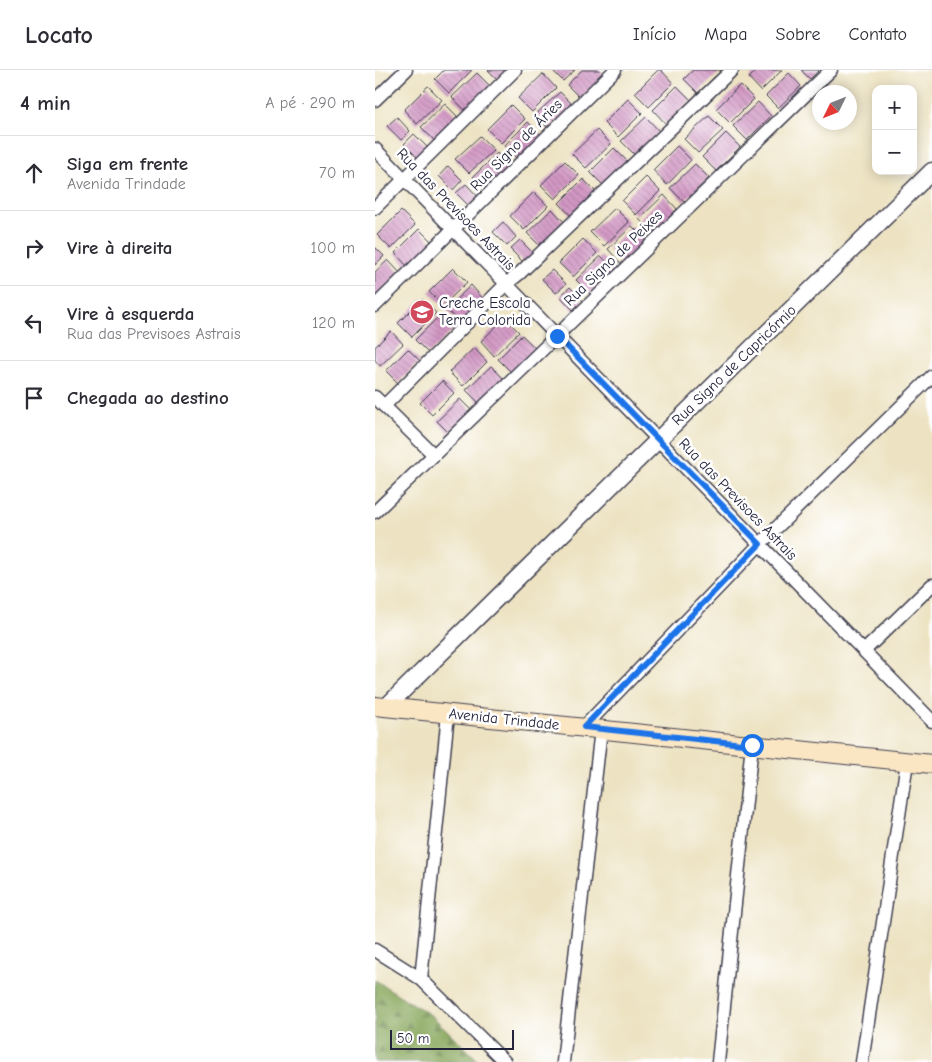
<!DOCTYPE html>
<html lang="pt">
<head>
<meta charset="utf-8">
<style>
  :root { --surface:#fff; --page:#f7f7f7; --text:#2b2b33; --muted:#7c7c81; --line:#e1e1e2 }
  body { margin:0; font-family:"Comic Neue",sans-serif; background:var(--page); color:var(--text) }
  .controls { position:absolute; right:15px; top:15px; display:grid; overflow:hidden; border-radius:10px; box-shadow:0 2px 12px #0003 }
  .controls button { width:45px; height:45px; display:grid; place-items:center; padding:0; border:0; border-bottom:1px solid var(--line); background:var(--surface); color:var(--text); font:25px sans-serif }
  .compass { position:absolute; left:437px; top:15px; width:45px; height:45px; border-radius:50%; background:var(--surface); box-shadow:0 2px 12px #0003; rotate:227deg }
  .scale { position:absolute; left:15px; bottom:12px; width:124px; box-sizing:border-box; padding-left:5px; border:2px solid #22223b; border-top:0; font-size:14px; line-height:18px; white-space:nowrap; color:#22223b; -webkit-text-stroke:4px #fff; paint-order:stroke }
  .stop { position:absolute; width:15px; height:15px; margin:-11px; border:4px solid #1a73e8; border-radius:50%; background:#fff }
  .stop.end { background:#1a73e8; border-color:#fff; box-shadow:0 1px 5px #0008 }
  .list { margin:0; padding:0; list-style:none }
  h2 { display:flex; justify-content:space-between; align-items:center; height:65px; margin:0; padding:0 20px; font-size:21px }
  h2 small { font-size:16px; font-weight:400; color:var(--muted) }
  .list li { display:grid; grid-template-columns:32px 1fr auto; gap:15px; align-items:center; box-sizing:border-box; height:75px; padding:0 20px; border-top:1px solid var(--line) }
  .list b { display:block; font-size:19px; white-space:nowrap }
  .list p { margin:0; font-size:16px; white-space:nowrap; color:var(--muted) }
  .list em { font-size:16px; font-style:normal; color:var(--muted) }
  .icon { flex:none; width:28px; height:28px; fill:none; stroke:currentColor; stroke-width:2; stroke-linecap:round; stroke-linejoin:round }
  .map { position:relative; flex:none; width:557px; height:992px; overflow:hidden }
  header { display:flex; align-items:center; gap:30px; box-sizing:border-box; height:70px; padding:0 25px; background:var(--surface); border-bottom:1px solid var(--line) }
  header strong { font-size:24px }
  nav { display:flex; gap:28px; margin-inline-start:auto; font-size:18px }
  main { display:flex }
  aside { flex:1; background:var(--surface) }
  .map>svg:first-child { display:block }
  .forest { fill:url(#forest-firs); stroke:#54644a }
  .building { fill:url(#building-back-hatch) }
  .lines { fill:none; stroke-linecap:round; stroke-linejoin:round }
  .minor-casing { stroke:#403f4f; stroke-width:15 }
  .tertiary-casing { stroke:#403f4f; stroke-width:19 }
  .secondary-casing { stroke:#403f4f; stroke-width:20 }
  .minor { stroke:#fff; stroke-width:12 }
  .tertiary { stroke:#fff; stroke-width:16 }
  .secondary { stroke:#fbe6c4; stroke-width:18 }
  .route { stroke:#1a73e8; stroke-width:6 }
  .labels { text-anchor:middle; stroke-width:5; stroke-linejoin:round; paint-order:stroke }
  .street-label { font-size:15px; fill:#22223b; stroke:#fff }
  .poi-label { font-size:15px; fill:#22223b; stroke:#fff; text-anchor:start }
</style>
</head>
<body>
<header>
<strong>Locato</strong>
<nav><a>Início</a><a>Mapa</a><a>Sobre</a><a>Contato</a></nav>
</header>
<main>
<aside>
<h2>4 min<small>A pé · 290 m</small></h2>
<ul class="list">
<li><svg class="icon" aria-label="ahead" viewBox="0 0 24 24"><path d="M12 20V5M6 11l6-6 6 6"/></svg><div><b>Siga em frente</b><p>Avenida Trindade</p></div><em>70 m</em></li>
<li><svg class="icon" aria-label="right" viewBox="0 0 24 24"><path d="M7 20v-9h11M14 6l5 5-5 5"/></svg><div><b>Vire à direita</b></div><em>100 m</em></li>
<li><svg class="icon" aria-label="left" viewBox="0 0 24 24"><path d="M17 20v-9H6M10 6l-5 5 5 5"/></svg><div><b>Vire à esquerda</b><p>Rua das Previsoes Astrais</p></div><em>120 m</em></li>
<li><svg class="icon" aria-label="arrive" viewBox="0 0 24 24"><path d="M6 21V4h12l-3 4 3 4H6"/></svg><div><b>Chegada ao destino</b></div></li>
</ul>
</aside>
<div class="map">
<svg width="557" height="992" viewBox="0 0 557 992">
  <defs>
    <pattern id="forest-firs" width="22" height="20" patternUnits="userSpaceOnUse" patternTransform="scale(1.25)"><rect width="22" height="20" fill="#86a65a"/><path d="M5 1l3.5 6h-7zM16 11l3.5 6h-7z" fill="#6d874c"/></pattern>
    <pattern id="building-back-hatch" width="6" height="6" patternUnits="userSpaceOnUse" patternTransform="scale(1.25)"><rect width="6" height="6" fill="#d398c5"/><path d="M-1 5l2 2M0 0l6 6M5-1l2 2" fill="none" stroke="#ab7ca1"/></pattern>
  </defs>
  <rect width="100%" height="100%" fill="#fff"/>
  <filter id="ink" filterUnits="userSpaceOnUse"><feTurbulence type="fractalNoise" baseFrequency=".02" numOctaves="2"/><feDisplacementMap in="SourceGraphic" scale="10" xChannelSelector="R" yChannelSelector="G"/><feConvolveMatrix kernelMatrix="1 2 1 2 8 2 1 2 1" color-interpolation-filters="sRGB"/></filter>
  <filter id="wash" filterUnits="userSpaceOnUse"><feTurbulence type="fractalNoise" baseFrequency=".0096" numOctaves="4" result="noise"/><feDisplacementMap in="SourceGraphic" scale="20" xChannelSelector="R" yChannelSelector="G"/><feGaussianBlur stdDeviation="1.12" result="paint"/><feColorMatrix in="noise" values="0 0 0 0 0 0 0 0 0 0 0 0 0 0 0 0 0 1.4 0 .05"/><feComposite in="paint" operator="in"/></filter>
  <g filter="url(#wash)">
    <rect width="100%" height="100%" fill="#ede3c3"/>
    <path class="forest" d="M0 910 57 946 105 992H0Z"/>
    <g id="blocks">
      <g class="building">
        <path d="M69 0H97L74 23 60 9Z"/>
        <path d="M113 0H133L123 10Z"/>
        <path d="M177 0H200L188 11Z"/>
        <path d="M207 0H225L230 5 206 29 192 15Z"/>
        <path d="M283 0H286L298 13 274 37 260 23Z"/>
        <path d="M318 0H347L323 23 309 9Z"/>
        <path d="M382 0H407L386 21 374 8Z"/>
        <path d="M426 0H444L435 9Z"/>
        <path d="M102 3 116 17 91 41 77 27Z"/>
        <path d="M414 3 426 16 403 38 391 26Z"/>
        <path d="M168 4 181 18 157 42 143 28Z"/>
        <path d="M365 15 379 29 355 53 341 39Z"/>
        <path d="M53 16 67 30 42 54 29 40Z"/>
        <path d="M302 16 316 30 291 54 278 40Z"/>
        <path d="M185 22 199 36 174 59 160 45Z"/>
        <path d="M253 29 267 43 243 67 229 53Z"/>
        <path d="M383 32 396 46 372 70 358 56Z"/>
        <path d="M70 34 84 48 60 71 46 57Z"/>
        <path d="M136 35 150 49 126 73 112 59Z"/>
        <path d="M334 46 348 60 323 83 309 69Z"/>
        <path d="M22 47 35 61 26 70 12 56Z"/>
        <path d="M271 47 284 61 260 85 246 71Z"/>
        <path d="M153 52 167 66 143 90 129 76Z"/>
        <path d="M222 60 236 74 211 98 197 84Z"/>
        <path d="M351 63 365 77 341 101 327 87Z"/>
        <path d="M39 64 53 78 43 88 29 74Z"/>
        <path d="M105 66 119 80 94 103 80 89Z"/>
        <path d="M302 76 316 90 292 115 278 100Z"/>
        <path d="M239 78 253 92 229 116 215 102Z"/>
        <path d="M122 83 136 97 111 121 98 107Z"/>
        <path d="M190 91 204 105 180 129 166 115Z"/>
        <path d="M320 94 334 108 309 132 295 118Z"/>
        <path d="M73 96 87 110 78 120 64 106Z"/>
        <path d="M271 107 285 121 261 145 247 131Z"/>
        <path d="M208 109 222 123 197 147 184 133Z"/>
        <path d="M91 114 104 128 95 137 81 123Z"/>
        <path d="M159 122 173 136 149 160 135 146Z"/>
        <path d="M289 125 302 139 278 163 264 149Z"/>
        <path d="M240 138 254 152 229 176 215 162Z"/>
        <path d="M177 139 190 153 166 177 152 163Z"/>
        <path d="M26 141 40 155 16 179 2 165Z"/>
        <path d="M128 152 141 167 132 176 118 162Z"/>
        <path d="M257 156 271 170 246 194 233 179Z"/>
        <path d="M44 159 58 173 33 197 20 183Z"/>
        <path d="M208 169 222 183 198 207 184 193Z"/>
        <path d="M145 170 159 184 149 193 135 179Z"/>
        <path d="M0 177 9 186 0 195Z"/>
        <path d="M226 186 240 200 215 224 201 210Z"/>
        <path d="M13 190 26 204 2 228 0 226V202Z"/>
        <path d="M78 198 92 212 68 236 54 222Z"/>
        <path d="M177 200 191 214 181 223 167 209Z"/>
        <path d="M96 215 109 230 85 254 71 239Z"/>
        <path d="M195 217 208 231 198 240 185 226Z"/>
        <path d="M47 229 61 243 37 267 23 253Z"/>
        <path d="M64 246 78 260 54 284 40 270Z"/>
        <path d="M130 248 144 262 119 286 106 271Z"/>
        <path d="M16 261 28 274 5 296 0 290V277Z"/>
        <path d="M147 265 161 279 137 303 123 289Z"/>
        <path d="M99 278 112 292 88 316 74 302Z"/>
        <path d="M33 279 45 291 23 313 11 301Z"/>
        <path d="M116 296 130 310 105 334 91 320Z"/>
        <path d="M67 311 79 323 57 345 45 333Z"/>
        <path d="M85 329 97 341 74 363 62 351Z"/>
      </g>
    </g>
  </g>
  <g filter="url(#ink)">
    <use href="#blocks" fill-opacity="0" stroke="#403f4f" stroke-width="1"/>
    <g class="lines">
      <defs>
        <g id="minor">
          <path d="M0 30 31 0"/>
          <path d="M0 79 557 651"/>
          <path d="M0 138 140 0"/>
          <path d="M0 236 240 0"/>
          <path d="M0 327 59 385"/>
          <path d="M9 336 131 214 145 203 357 0"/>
          <path d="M0 442 456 0"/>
          <path d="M489 581 557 515"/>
          <path d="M209 657 385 474 557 306"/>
          <path d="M0 880 46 909 130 992"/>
          <path d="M46 909 73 644"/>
          <path d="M188 992 226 659"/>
          <path d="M343 992 377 675"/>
          <path d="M487 992 532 692"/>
        </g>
        <path id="tertiary" d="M11 637 557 101"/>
        <path id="secondary" d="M0 636 557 694"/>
      </defs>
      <use href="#minor" class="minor-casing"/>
      <use href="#tertiary" class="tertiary-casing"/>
      <use href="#secondary" class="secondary-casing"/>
      <use href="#minor" class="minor"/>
      <use href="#tertiary" class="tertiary"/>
      <use href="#secondary" class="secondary"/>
    </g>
  </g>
  <g class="lines" filter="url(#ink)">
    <path class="route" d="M182 266 385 474 209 657 377 675"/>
  </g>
  <defs>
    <symbol id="school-disc" viewBox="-11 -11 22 22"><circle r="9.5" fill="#d1495b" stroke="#fff"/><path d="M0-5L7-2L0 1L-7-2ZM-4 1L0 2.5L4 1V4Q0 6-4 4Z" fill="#fff"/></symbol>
  </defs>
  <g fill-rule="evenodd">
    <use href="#school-disc" x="33" y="228" width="28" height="28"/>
  </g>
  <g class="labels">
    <g class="street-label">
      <text transform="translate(141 75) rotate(-45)" y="5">Rua Signo de Áries</text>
      <text transform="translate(81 139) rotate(46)" y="5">Rua das Previsoes Astrais</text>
      <text transform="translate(238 188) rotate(-44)" y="5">Rua Signo de Peixes</text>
      <text transform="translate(359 295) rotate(-44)" y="5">Rua Signo de Capricórnio</text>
      <text transform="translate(363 429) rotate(46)" y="5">Rua das Previsoes Astrais</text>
      <text transform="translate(129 649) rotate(6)" y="5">Avenida Trindade</text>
    </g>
    <g class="poi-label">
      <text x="64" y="238">Creche Escola<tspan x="64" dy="17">Terra Colorida</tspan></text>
    </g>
  </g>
</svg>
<div class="controls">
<button>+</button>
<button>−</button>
</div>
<svg class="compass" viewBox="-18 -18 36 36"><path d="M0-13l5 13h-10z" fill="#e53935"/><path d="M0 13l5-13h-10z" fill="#7c7c81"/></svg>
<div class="scale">50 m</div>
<div class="stop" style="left:377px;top:675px"></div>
<div class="stop end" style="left:182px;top:266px"></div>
</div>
</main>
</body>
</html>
